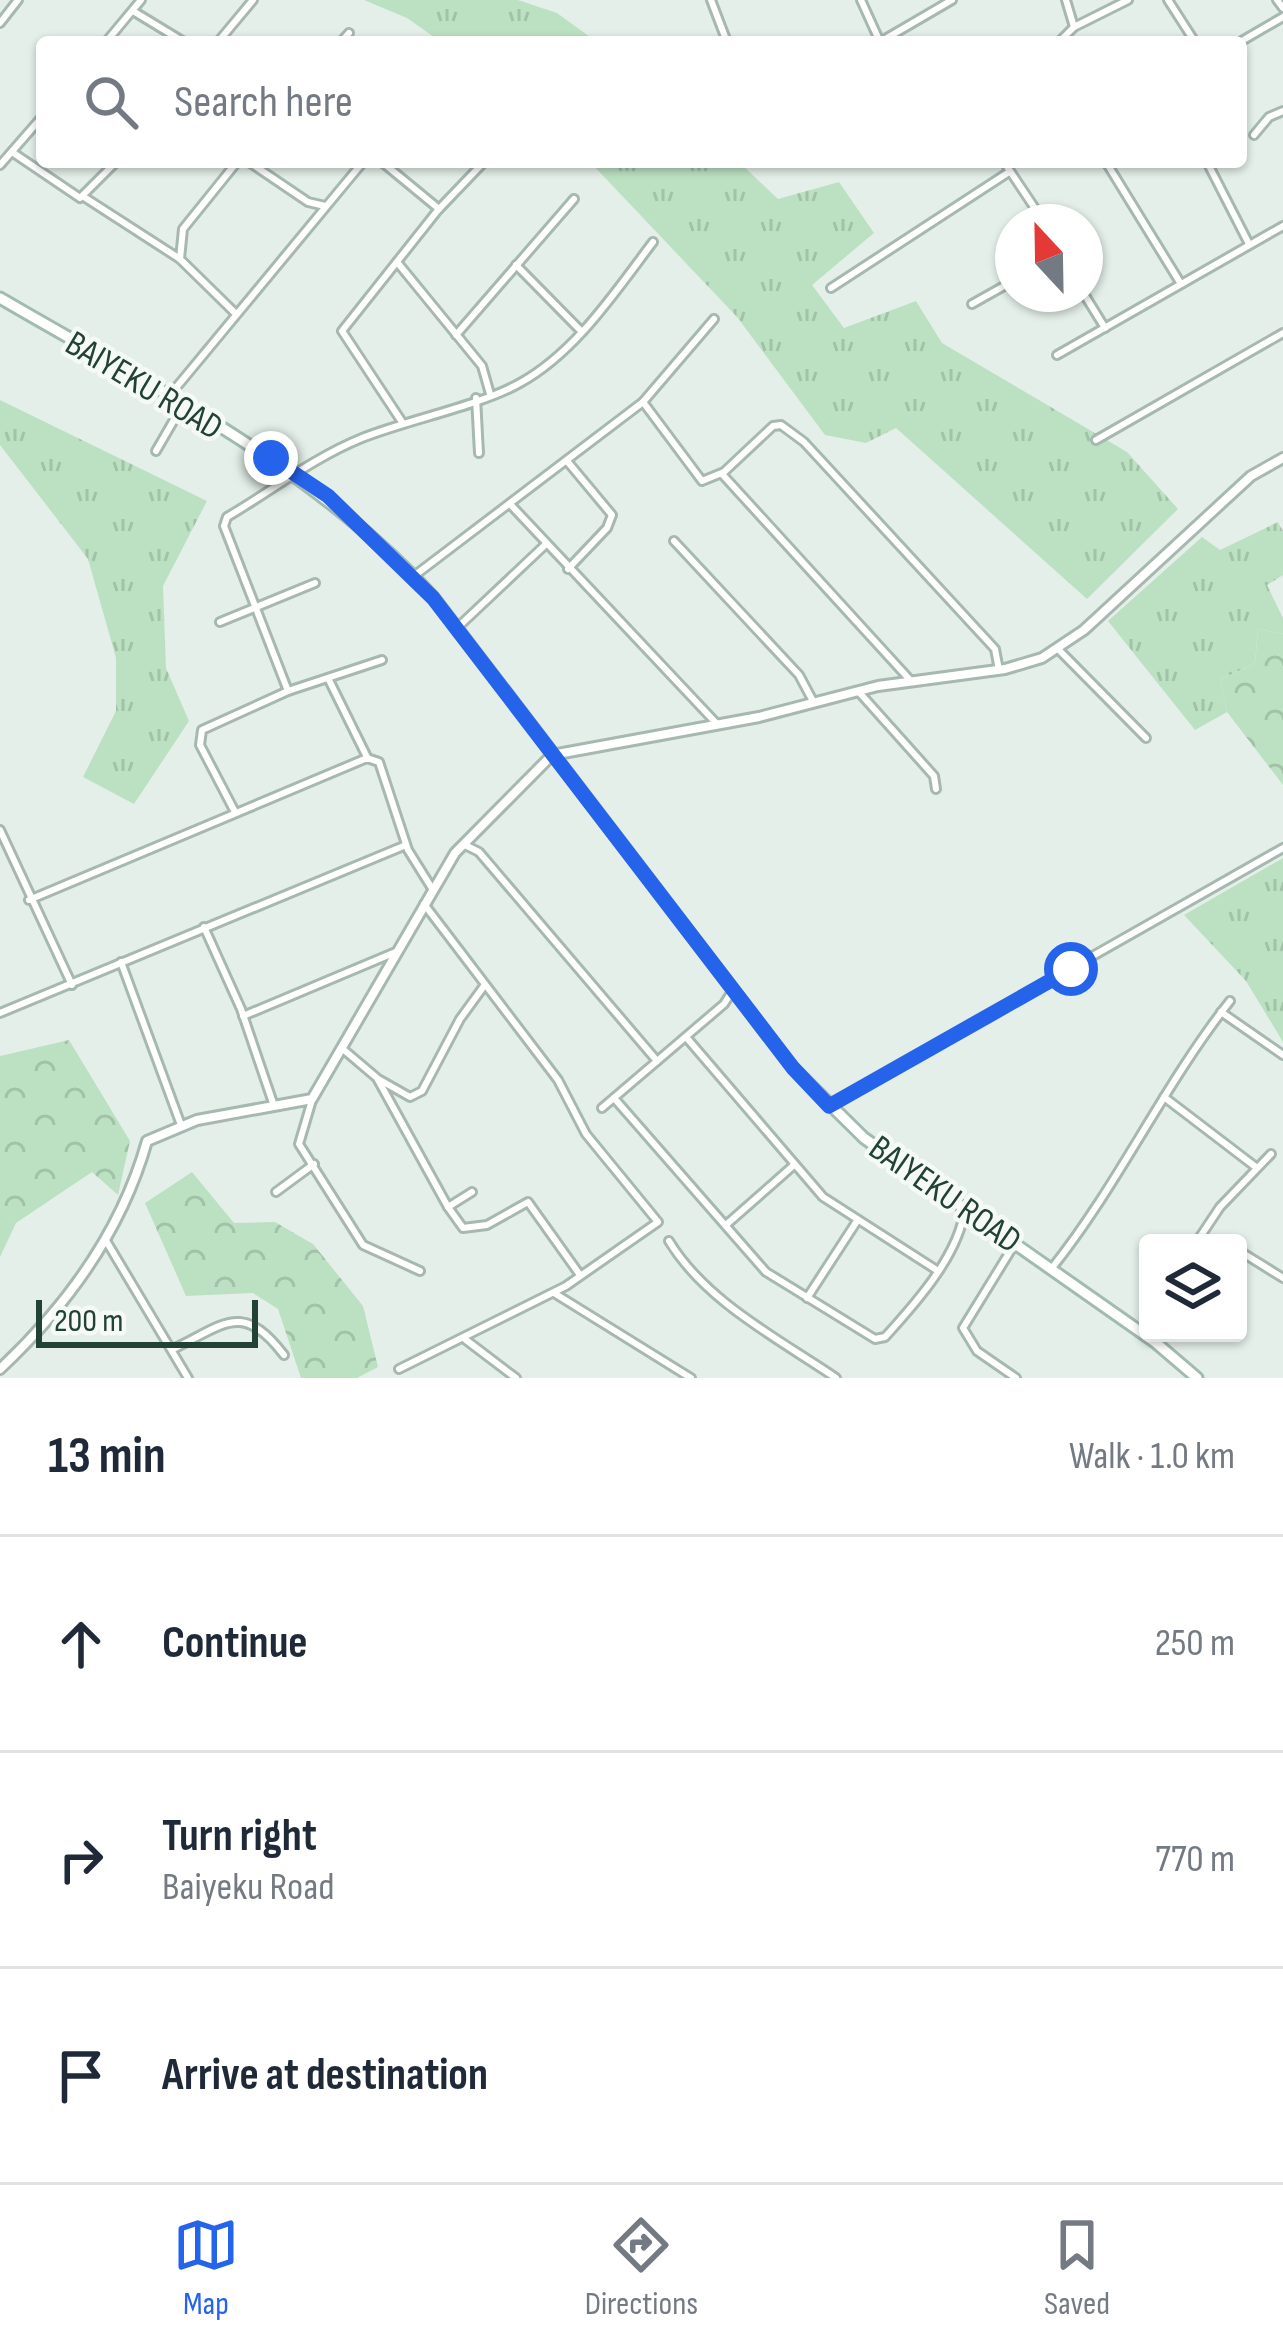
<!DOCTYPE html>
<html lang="en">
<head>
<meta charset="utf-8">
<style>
  :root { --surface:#fff; --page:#f2f2f3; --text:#1f2937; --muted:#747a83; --line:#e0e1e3; --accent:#2563eb }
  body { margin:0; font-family:"Sofia Sans Condensed",sans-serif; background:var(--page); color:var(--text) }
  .controls { position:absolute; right:36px; bottom:36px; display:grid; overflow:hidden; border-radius:12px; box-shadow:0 3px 9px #0004 }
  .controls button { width:108px; height:108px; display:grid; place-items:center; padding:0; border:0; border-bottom:3px solid var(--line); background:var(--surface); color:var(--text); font:60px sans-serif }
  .compass { position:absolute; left:995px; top:204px; width:108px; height:108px; border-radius:50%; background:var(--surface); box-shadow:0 3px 9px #0004; rotate:338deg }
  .scale { position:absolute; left:36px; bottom:30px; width:222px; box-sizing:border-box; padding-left:12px; border:6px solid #224236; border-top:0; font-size:33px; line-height:42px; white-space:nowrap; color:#224236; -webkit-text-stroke:9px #f5faf7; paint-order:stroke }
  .stop { position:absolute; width:36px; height:36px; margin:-27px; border:9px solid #2563eb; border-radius:50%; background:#fff }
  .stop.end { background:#2563eb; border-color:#fff; box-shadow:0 3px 12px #0008 }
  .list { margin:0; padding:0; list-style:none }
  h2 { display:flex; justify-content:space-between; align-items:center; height:156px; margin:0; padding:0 48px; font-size:51px }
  h2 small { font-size:39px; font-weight:400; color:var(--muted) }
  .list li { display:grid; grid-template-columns:78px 1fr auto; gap:36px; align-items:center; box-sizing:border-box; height:216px; padding:0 48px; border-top:3px solid var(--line) }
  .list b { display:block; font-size:45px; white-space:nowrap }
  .list p { margin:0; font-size:39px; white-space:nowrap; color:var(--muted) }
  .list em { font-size:39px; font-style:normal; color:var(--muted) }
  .icon { flex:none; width:66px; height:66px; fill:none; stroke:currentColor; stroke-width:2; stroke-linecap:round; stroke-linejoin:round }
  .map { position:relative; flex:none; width:1283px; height:1378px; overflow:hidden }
  .search { position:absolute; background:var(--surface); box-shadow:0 3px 9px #0004; left:36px; right:36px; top:36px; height:132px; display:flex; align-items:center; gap:30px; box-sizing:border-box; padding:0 42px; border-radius:12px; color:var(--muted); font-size:45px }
  .sheet { height:804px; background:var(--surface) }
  nav { display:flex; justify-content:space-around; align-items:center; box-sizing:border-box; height:168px; border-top:3px solid var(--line); background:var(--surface); font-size:33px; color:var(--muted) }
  nav a { display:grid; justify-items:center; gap:6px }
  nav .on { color:var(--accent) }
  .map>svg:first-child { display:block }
  .grass { fill:url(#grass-tufts) }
  .forest { fill:url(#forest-crowns) }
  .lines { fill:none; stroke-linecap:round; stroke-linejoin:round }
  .minor-casing { stroke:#a6b8b0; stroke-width:12 }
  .tertiary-casing { stroke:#a6b8b0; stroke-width:14 }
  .secondary-casing { stroke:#a2bbb0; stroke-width:15 }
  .minor { stroke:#fff; stroke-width:6 }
  .tertiary { stroke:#fff; stroke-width:8 }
  .secondary { stroke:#fff; stroke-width:9 }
  .route { stroke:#2563eb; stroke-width:15 }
  .labels { text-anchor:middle; stroke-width:9; stroke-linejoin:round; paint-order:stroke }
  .street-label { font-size:36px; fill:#224236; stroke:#f5faf7 }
</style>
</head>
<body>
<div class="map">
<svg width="1283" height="1378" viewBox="0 0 1283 1378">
  <defs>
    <pattern id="grass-tufts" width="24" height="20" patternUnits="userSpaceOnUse" patternTransform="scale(3)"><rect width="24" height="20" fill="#bce1c2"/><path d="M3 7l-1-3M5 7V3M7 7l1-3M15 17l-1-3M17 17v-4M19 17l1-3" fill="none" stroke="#a1c2a7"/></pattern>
    <pattern id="forest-crowns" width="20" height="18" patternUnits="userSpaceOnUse" patternTransform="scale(3)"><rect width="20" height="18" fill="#bce1c2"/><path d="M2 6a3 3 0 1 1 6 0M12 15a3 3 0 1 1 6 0" fill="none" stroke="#a1c2a7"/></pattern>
  </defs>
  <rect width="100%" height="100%" fill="#e4efe9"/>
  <g class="grass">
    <path d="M364 0H518L557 13 597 42H441L407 18Z"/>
    <path d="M590 162H739L778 199 839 182 874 233 812 285 844 328 916 301 942 343 1127 452 1178 509 1087 599 896 428 866 443 825 435 737 317Z"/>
    <path d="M0 400 207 501 163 586 166 668 189 721 134 804 83 777 116 711V658L88 559 0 445Z"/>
    <path d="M1278 522 1283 531V575L1267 585 1283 618V634L1258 629 1255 663 1220 680 1227 712 1195 730 1108 621 1202 537 1220 550Z"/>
    <path d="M1283 858V1042L1246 981 1184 915Z"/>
  </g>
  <g class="forest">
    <path d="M1258 629 1283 634V785L1227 712 1220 680 1255 663Z"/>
    <path d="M69 1040 130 1141 118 1195 92 1172 16 1223 0 1257V1056Z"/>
    <path d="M192 1172 234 1223 275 1222 313 1244 363 1306 378 1367 357 1378H301L278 1309 253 1293 186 1296 145 1203Z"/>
  </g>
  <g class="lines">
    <defs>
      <g id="minor">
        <path d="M711 0 727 42"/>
        <path d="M861 0 880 42"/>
        <path d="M1066 0 1074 27"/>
        <path d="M1168 0 1195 42"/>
        <path d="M1277 0 1283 8"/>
        <path d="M133 11 184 42"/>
        <path d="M0 23 18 0"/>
        <path d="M106 42 141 0"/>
        <path d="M218 42 253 0"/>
        <path d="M341 42 349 33"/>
        <path d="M880 42 952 0"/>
        <path d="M1059 42 1074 27 1128 0"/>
        <path d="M1240 42 1283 17"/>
        <path d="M1254 135 1269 117 1283 111"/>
        <path d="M12 152 80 198 116 162"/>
        <path d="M249 162 308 202 325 206"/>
        <path d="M382 162 439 209"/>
        <path d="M1004 162 1044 222"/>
        <path d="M1106 162 1181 284"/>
        <path d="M1207 162 1249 244"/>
        <path d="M0 165 42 117"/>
        <path d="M84 197 180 259 234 312"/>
        <path d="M180 259 183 229 237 162"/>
        <path d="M397 262 482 366 490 394"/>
        <path d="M516 265 581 331"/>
        <path d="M831 288 1009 172"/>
        <path d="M1084 294 1105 328"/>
        <path d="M972 304 1013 281"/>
        <path d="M456 335 574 199"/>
        <path d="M1057 355 1283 226"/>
        <path d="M170 395 363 162"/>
        <path d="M476 398 479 453"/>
        <path d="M643 402 702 481 724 472 773 426 781 425 804 442 995 649 999 670"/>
        <path d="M402 422 342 331 438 210 484 162"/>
        <path d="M1096 440 1283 333"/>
        <path d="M156 451 182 406"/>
        <path d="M567 461 612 515 607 528 568 569"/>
        <path d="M722 474 911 681"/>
        <path d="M510 504 717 724"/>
        <path d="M674 541 799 675 814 703"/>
        <path d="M414 576 643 402 714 319"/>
        <path d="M220 622 315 583"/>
        <path d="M457 628 545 545"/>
        <path d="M1059 650 1146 738"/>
        <path d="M329 680 367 757"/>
        <path d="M288 691 224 526 227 517C273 490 313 458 362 438 407 420 482 405 520 383 576 352 615 292 653 242"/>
        <path d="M858 691 934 776 936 789"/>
        <path d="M235 812 200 745 202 730 288 691 382 660"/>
        <path d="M0 830 72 985"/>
        <path d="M465 845 479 852 657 1061"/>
        <path d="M29 900 367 758 379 762 408 850 433 890"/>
        <path d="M204 927 241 1009 273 1103"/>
        <path d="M121 962 181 1125"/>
        <path d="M1221 1012 1283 1055"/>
        <path d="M0 1013 406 845"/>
        <path d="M243 1016 398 951"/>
        <path d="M686 1037 823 1197 935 1269"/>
        <path d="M344 1050 377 1078 448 1207 472 1192"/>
        <path d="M380 1080 410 1097 422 1091 460 1019 484 986"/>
        <path d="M1164 1097 1257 1168"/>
        <path d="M614 1098 766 1272 875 1339 885 1337C916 1303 960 1254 965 1207"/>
        <path d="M312 1100 299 1144 363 1245 420 1271"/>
        <path d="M832 1104 1283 848"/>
        <path d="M602 1108 724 1004 733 990"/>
        <path d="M276 1192 314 1164"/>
        <path d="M448 1207 463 1228 487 1225 528 1202 580 1275"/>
        <path d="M727 1224 794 1165"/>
        <path d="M105 1239 188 1378"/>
        <path d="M669 1241C706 1302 779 1339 836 1378"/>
        <path d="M1196 1243 1220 1207 1271 1154"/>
        <path d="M1014 1245 963 1328 977 1351 1016 1378"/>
        <path d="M1238 1250 1283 1278"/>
        <path d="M1052 1268C1119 1184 1163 1086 1230 1001"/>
        <path d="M554 1293 691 1378"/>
        <path d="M807 1298 857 1221"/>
        <path d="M466 1340 516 1378"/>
        <path d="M173 1349C224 1325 242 1300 284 1355"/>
        <path d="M399 1369 566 1286 658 1222 586 1134 558 1080 424 904"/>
      </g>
      <path id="tertiary" d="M0 1369C67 1306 122 1230 147 1141L197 1120 312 1099 455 853 552 755 759 717 878 686 1005 669 1042 658 1084 630 1251 476 1283 458"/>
      <path id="secondary" d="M0 298C152 387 313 466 433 597L793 1068 864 1138 1155 1342 1197 1378"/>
    </defs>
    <use href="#minor" class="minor-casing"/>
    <use href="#tertiary" class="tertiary-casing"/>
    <use href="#secondary" class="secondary-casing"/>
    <use href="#minor" class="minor"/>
    <use href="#tertiary" class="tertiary"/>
    <use href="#secondary" class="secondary"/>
  </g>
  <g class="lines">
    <path class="route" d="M271 458 328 496 433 598 793 1068 829 1106 1071 969"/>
  </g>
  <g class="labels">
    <g class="street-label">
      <text transform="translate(145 384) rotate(31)" y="13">BAIYEKU ROAD</text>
      <text transform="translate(946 1193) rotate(35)" y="13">BAIYEKU ROAD</text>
    </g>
  </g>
</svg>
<div class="controls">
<button><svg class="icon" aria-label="layers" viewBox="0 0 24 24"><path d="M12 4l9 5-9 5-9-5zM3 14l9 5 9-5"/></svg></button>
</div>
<svg class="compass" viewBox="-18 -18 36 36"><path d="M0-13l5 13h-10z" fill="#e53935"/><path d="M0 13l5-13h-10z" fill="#747a83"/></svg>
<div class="scale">200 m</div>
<div class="stop" style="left:1071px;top:969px"></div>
<div class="stop end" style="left:271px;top:458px"></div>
<div class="search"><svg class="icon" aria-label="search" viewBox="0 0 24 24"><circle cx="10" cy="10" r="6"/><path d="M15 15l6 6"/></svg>Search here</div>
</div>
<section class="sheet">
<h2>13 min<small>Walk · 1.0 km</small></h2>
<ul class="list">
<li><svg class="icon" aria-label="ahead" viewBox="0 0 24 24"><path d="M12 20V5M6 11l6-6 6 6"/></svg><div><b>Continue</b></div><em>250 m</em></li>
<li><svg class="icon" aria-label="right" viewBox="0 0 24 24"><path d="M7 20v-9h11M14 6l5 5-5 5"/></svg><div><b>Turn right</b><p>Baiyeku Road</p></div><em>770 m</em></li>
<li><svg class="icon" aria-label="arrive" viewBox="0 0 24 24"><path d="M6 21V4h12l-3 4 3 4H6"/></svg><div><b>Arrive at destination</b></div></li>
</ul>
</section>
<nav>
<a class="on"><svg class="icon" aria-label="map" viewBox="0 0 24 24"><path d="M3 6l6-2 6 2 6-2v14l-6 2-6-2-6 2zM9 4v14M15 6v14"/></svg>Map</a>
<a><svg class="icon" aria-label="directions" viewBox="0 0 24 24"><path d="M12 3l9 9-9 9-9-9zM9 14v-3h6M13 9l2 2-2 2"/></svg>Directions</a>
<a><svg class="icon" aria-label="saved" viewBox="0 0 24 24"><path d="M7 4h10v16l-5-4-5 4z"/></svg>Saved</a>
</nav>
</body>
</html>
